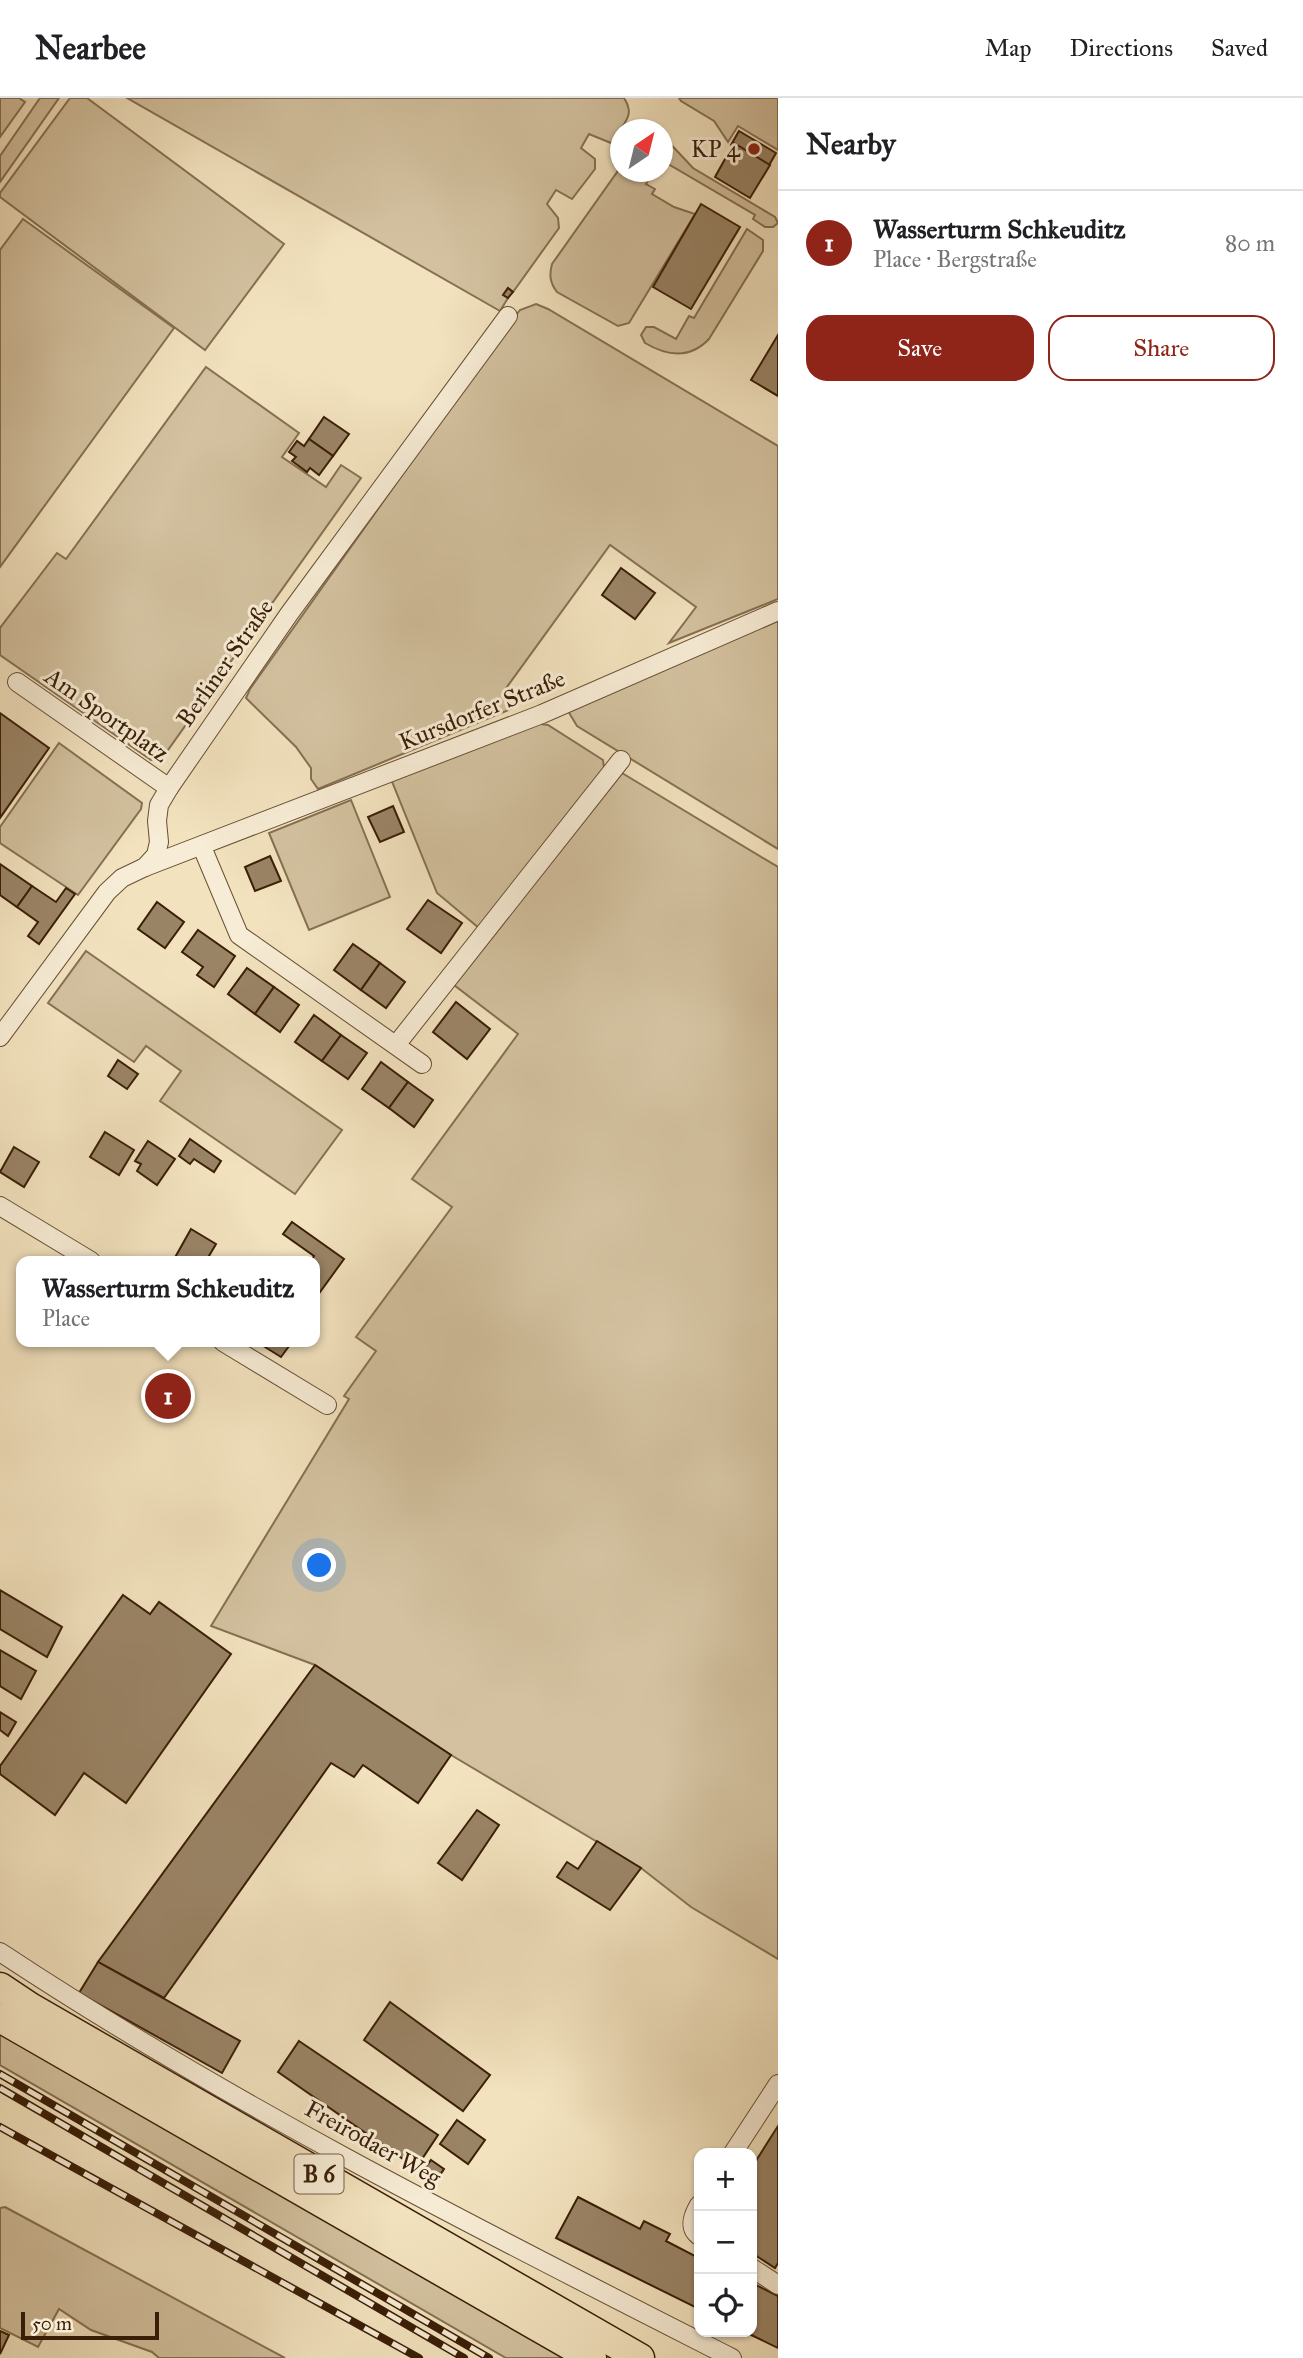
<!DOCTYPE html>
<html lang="en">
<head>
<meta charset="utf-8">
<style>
  :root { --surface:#fff; --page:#f6f6f6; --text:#202124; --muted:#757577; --line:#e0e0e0; --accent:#8f2418 }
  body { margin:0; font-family:"IM FELL Great Primer",serif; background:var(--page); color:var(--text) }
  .controls { position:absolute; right:21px; bottom:21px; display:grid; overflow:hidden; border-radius:14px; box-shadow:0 2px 5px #0004 }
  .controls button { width:63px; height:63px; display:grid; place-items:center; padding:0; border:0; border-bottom:2px solid var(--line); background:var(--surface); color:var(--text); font:35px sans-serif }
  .compass { position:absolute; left:610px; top:21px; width:63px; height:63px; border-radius:50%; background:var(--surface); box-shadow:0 2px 5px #0004; rotate:35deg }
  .scale { position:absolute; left:21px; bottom:18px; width:138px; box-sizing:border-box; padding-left:7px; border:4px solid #3a1e06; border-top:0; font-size:19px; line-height:24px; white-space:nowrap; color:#3a1e06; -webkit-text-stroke:5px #f7ecd5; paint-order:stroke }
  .you { position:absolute; left:320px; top:1468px; width:24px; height:24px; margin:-18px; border:5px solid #fff; border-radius:50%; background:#1a73e8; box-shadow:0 0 0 10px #1a73e833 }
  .badge { display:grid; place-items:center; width:46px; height:46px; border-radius:50%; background:var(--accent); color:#fff; font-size:23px; font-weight:700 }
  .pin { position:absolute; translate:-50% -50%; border:4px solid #fff; box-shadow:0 2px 7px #0006 }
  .popup { position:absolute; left:16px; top:1158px; width:304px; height:91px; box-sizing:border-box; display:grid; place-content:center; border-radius:14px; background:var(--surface); filter:drop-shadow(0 2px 5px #0005); font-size:23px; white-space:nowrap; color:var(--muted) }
  .popup b { font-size:26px; color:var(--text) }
  .popup::after { content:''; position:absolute; left:50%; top:100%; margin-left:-14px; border:14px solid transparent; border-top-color:var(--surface) }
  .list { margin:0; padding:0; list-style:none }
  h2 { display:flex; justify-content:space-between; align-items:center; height:91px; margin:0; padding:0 28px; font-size:30px }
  h2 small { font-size:23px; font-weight:400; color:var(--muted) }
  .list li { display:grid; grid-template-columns:46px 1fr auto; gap:21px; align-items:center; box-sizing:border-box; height:105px; padding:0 28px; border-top:2px solid var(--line) }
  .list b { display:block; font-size:26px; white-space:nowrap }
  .list p { margin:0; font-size:23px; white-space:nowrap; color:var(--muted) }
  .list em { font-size:23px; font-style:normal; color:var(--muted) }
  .actions { display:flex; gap:14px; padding:21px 28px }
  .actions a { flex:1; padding:16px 0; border:2px solid var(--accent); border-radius:21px; text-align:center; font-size:24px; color:var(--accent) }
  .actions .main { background:var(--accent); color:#fff }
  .icon { flex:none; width:38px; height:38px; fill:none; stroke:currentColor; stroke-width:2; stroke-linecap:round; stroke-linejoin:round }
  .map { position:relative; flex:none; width:778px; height:2260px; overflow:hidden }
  header { display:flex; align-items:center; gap:42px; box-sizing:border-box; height:98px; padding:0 35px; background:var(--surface); border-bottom:2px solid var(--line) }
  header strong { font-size:33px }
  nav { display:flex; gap:38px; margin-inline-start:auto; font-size:24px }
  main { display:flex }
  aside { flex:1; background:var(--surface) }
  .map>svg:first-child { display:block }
  .green { fill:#d3c19f; stroke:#867052; stroke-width:2 }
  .building { fill:#9a8466; stroke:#3a1e06; stroke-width:2 }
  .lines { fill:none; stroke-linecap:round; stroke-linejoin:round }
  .street-casing { stroke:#684f34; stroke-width:20 }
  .primary-casing { stroke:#3a1e06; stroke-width:31 }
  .street { stroke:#f7ecd5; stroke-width:18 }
  .primary { stroke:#f2e2be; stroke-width:28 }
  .rail-casing { stroke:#3a1e06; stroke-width:8 }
  .rail { stroke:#f7ecd5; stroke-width:5; stroke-dasharray:16; stroke-linecap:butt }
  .poi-dot { fill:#8f2418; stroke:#f7ecd5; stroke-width:2.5 }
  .labels { text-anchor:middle; stroke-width:6; stroke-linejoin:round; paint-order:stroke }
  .shield { fill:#f7ecd5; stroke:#735c44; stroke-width:2 }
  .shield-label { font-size:23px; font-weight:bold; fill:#3a1e06 }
  .poi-label { font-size:24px; fill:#3a1e06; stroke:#f7ecd5; text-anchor:end }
  .street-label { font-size:24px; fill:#3a1e06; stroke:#f7ecd5 }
</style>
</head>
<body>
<header>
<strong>Nearbee</strong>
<nav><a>Map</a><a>Directions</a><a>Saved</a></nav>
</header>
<main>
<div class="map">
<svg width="778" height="2260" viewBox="0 0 778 2260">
  <rect width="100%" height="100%" fill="#f2e2be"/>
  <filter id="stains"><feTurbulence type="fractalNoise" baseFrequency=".00286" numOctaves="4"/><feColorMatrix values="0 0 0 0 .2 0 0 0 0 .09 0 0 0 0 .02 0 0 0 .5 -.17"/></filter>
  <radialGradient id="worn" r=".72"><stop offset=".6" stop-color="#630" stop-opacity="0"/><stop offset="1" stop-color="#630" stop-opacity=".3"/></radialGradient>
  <g class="green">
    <path d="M0 0H19L25 4 0 39Z"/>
    <path d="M40 0H59L0 84V58Z"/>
    <path d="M70 0H87L284 146 205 252 0 99V95Z"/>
    <path d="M127 0H624C633 14 628 20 621 31 617 37 616 41 611 45L589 36 581 50 595 61V71L572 101 556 92 547 106 558 120 559 130 513 194 508 190 504 197 508 200 500 213Z"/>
    <path d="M679 0H778V52L738 28 728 44 714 23 681 3Z"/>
    <path d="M662 37 693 70 775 119 778 125 773 129H765L753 121 755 117 663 63Z"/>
    <path d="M620 70V74H653L646 86 655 91 652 96 674 109 695 116 629 225 618 228 557 194C550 185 549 177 552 166Z"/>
    <path d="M23 121 174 230 0 469V152Z"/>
    <path d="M747 131 763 142V153L709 241C690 261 667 258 645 245L641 237 646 229H654L676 241 689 218 694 220Z"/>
    <path d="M536 206 548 211 778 348V501L669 545 696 509 610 447 504 593 511 611 318 691 311 681V670L296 649 246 600 250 591 513 221 520 212Z"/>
    <path d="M206 269 299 335 282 359 326 389 341 367 361 380 163 659 151 662 0 557V530L57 455 66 461Z"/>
    <path d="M778 520V751L577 628 565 608Z"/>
    <path d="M534 625 548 627 603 662 604 670 479 830 437 795 391 681Z"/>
    <path d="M59 645 142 705 141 711 78 797 0 745V729Z"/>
    <path d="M622 675 778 769V1861L691 1809 641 1770 451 1657 315 1567 211 1528 349 1301 344 1298 376 1253 356 1239 452 1109 412 1081 518 936 454 887Z"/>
    <path d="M351 702 390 799 309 832 269 735Z"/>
    <path d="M86 853 342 1032 295 1096 160 1003 181 973 146 948 134 964 48 905Z"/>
    <path d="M0 1929 572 2260H506L0 1967Z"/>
    <path d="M5 2109 285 2260H159L152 2254 91 2232 59 2211 38 2249 0 2230V2110Z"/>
  </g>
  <g class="building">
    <path d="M739 33 776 55 768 69 731 47Z"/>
    <path d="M734 45 770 67 750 100 715 79Z"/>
    <path d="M701 106 740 129 691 211 653 189Z"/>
    <path d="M508 190 513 194 508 200 503 197Z"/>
    <path d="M778 237V298L751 282Z"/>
    <path d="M324 319 349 336 333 358 309 341Z"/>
    <path d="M309 341 333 358 319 377 310 370 307 374 292 363 296 359 289 354 297 343 304 348Z"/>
    <path d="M621 470 655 495 635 521 602 497Z"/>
    <path d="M0 615 49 650 0 720Z"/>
    <path d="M393 708 404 734 380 744 368 719Z"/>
    <path d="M270 758 281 783 255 793 245 769Z"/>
    <path d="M0 766 32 788 17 809 0 797Z"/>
    <path d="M32 788 56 804 66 790 75 796 39 846 28 838 38 824 17 809Z"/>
    <path d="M428 802 462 825 441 855 407 831Z"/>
    <path d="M157 804 184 824 165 850 138 831Z"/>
    <path d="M198 832 235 858 214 889 197 877 203 869 182 854Z"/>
    <path d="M353 846 380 865 361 892 334 872Z"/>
    <path d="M380 865 405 884 386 910 361 892Z"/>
    <path d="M247 870 274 889 255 916 228 896Z"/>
    <path d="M274 889 299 907 280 934 255 916Z"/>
    <path d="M456 904 490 931 467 961 433 934Z"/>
    <path d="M314 917 341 937 322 963 295 944Z"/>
    <path d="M341 937 367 955 348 981 322 963Z"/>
    <path d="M118 962 138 976 127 991 108 978Z"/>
    <path d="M381 964 408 984 389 1010 362 991Z"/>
    <path d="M408 984 433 1002 414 1029 389 1010Z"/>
    <path d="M105 1034 134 1052 119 1077 90 1059Z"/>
    <path d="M190 1041 221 1063 214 1074 194 1061 190 1066 179 1058Z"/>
    <path d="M148 1043 175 1061 157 1087 137 1073 141 1066 135 1063Z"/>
    <path d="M14 1049 39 1064 24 1089 0 1074Z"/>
    <path d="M292 1124 344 1161 315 1201V1163H311L314 1158 283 1136Z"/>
    <path d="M191 1131 216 1146 206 1163H173Z"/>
    <path d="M257 1244H292L281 1259Z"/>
    <circle cx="168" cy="1298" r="15"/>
    <path d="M0 1492 62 1529 47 1559 0 1531Z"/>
    <path d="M123 1497 150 1516 159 1504 231 1556 126 1705 84 1675 55 1717 0 1676V1668Z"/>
    <path d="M0 1552 36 1573 21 1601 0 1588Z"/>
    <path d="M315 1567 451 1657 418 1705 363 1667 354 1679 331 1665 164 1900 98 1864Z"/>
    <path d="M0 1614 16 1624 8 1638 0 1632Z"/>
    <path d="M477 1712 499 1727 462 1782 438 1765Z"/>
    <path d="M597 1743 641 1770 610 1812 557 1779 567 1764 578 1771Z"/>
    <path d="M98 1864 240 1943 222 1975 79 1895Z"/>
    <path d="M390 1904 490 1977 463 2013 364 1942Z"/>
    <path d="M299 1943 438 2037 416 2070 278 1974Z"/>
    <path d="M457 2022 485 2042 468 2066 440 2046Z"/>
    <path d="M778 2028V2165L775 2170 752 2155V2069Z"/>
    <path d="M431 2062 444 2071 434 2086 421 2076Z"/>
    <path d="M578 2099 640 2131 644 2123 670 2136 666 2143 699 2160V2211L556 2140Z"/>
    <path d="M752 2185 778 2198V2250L745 2234H752Z"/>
    <path d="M0 2233 9 2237 0 2256Z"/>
  </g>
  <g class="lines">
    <defs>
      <g id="street">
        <path d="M17 584 169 690"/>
        <path d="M202 749 239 837 422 966"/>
        <path d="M145 769 542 616 778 513"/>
        <path d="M0 939 107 794 122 780 145 769 156 757 159 744 157 723 159 707 169 690 289 516 508 218"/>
        <path d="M396 947 621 662"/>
        <path d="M0 1108 91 1163"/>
        <path d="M223 1244 327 1307"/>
        <path d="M0 1854C233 2008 484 2134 732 2260"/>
        <path d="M733 2055 778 1986"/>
        <path d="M699 2107C693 2117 688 2130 699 2138"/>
        <path d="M752 2170 778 2187"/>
      </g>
      <g id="primary">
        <path d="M0 1889 30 1909 640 2260"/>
        <path d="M0 1920 592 2260"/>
      </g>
    </defs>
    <use href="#street" class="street-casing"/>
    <use href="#primary" class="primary-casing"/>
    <use href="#street" class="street"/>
    <use href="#primary" class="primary"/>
    <defs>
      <g id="rail">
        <path d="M0 1976 489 2260"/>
        <path d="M0 1990 464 2260"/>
        <path d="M0 2029 419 2260"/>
      </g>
    </defs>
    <use href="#rail" class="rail-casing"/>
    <use href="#rail" class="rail"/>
  </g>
  <circle class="poi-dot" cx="754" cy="51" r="7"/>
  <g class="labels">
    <rect class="shield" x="294.5" y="2056.5" width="49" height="39" rx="5"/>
    <g class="shield-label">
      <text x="319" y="2084">B 6</text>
    </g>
    <g class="poi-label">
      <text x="740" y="59">KP 4</text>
    </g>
    <g class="street-label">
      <text transform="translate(225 565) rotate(-55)" y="8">Berliner Straße</text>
      <text transform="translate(482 612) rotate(-22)" y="8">Kursdorfer Straße</text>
      <text transform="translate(107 617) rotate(35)" y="8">Am Sportplatz</text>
      <text transform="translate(373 2045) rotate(29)" y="8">Freirodaer Weg</text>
    </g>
  </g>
  <rect width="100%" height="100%" filter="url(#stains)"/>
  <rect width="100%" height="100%" fill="url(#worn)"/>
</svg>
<div class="controls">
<button>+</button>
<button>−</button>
<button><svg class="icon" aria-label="locate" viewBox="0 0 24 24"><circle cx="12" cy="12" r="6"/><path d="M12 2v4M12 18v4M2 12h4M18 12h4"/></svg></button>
</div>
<svg class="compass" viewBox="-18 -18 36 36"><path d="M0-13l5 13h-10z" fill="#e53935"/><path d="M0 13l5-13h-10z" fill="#757577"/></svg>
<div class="scale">50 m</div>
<div class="you"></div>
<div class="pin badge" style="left:168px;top:1298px">1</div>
<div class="popup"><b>Wasserturm Schkeuditz</b>Place</div>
</div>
<aside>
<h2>Nearby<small></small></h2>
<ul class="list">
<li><span class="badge">1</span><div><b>Wasserturm Schkeuditz</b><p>Place · Bergstraße</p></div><em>80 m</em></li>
</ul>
<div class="actions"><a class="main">Save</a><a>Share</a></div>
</aside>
</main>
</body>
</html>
